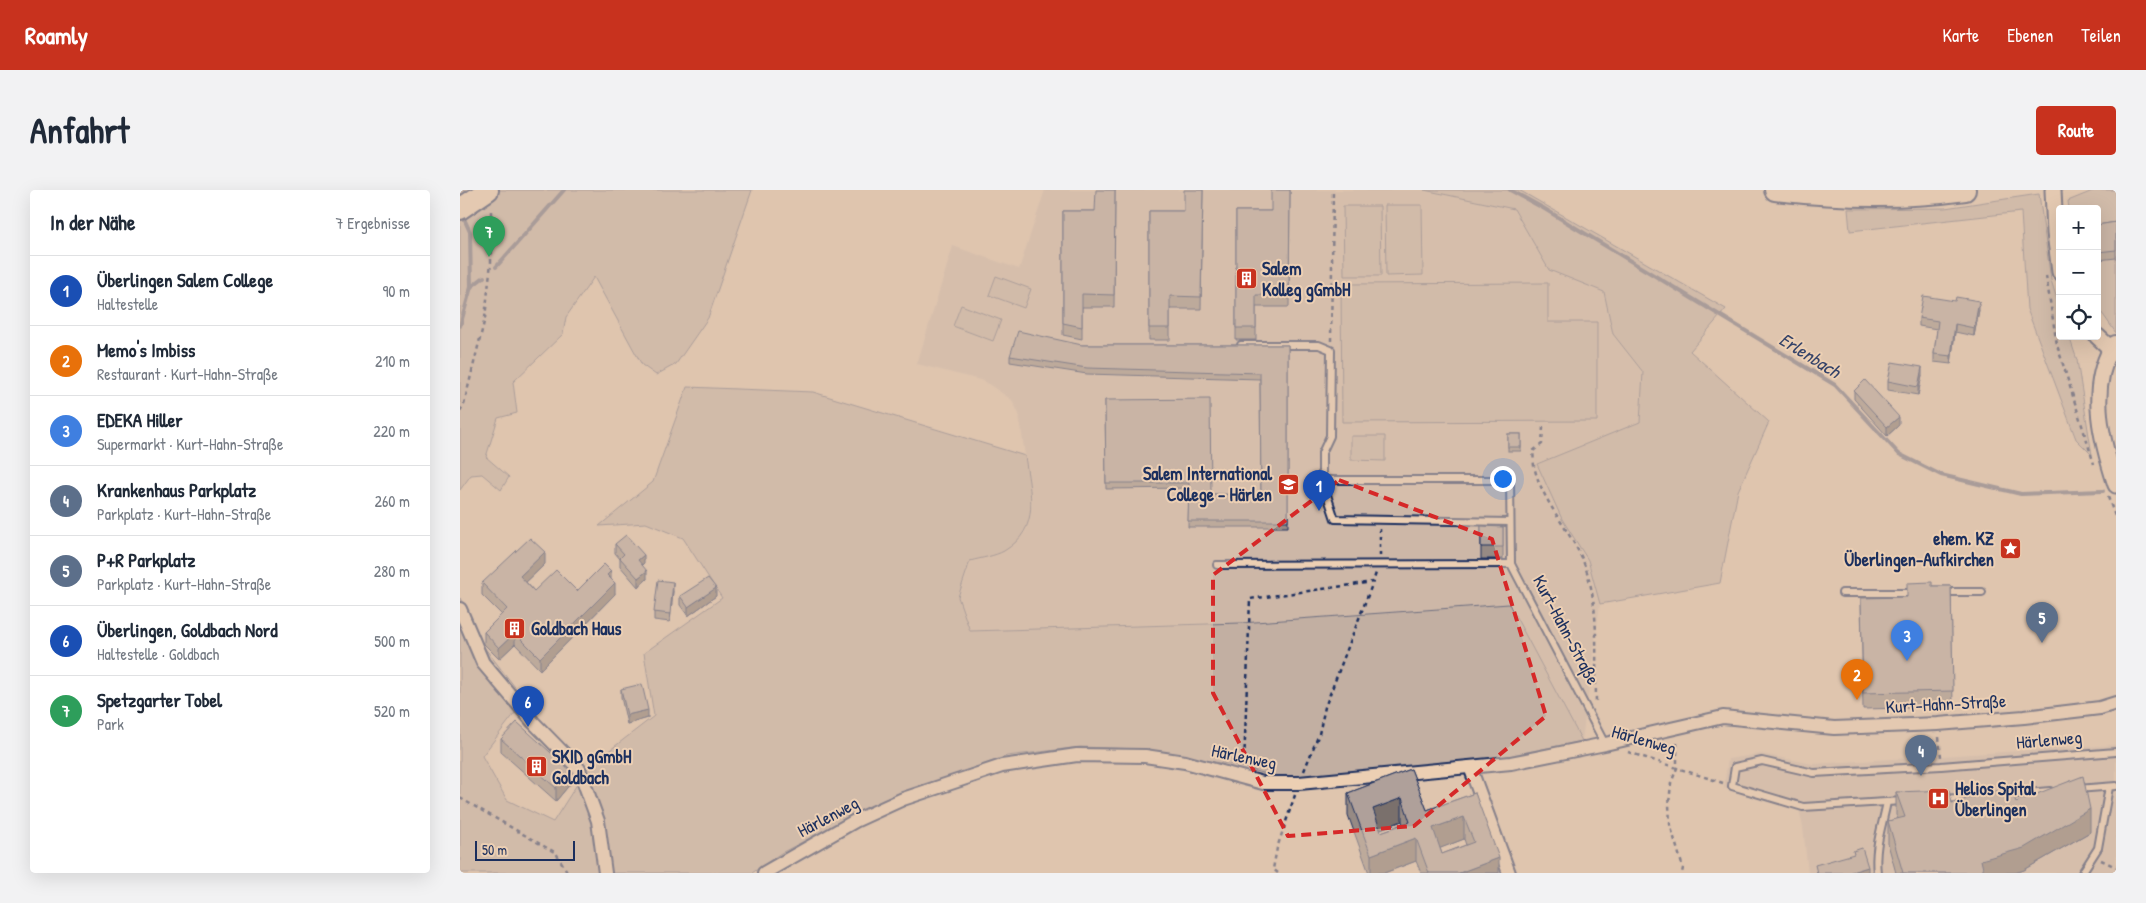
<!DOCTYPE html>
<html lang="de">
<head>
<meta charset="utf-8">
<style>
  :root { --surface:#fff; --page:#f2f2f3; --text:#1f2937; --muted:#747a83; --line:#e0e1e3; --accent:#c8321e }
  body { margin:0; font-family:"Patrick Hand",sans-serif; background:var(--page); color:var(--text) }
  .controls { position:absolute; right:15px; top:15px; display:grid; overflow:hidden; border-radius:5px; box-shadow:0 5px 20px #0002 }
  .controls button { width:45px; height:45px; display:grid; place-items:center; padding:0; border:0; border-bottom:1px solid var(--line); background:var(--surface); color:var(--text); font:25px sans-serif }
  .scale { position:absolute; left:15px; bottom:12px; width:100px; box-sizing:border-box; padding-left:5px; border:2px solid #1b2f5e; border-top:0; font-size:14px; line-height:18px; white-space:nowrap; color:#1b2f5e; -webkit-text-stroke:4px #eccfb3; paint-order:stroke }
  .you { position:absolute; left:1042px; top:288px; width:18px; height:18px; margin:-12px; border:4px solid #fff; border-radius:50%; background:#1a73e8; box-shadow:0 0 0 8px #1a73e833 }
  .badge { display:grid; place-items:center; width:32px; height:32px; border-radius:50%; background:var(--accent); color:#fff; font-size:16px; font-weight:700 }
  .pin { position:absolute; translate:-50% -41px; filter:drop-shadow(0 1px 2px #0008) }
  .pin::after { content:''; position:absolute; top:26px; width:18px; height:15px; background:inherit; clip-path:polygon(0 0,100% 0,50% 100%) }
  .list { margin:0; padding:0; list-style:none }
  h2 { display:flex; justify-content:space-between; align-items:center; height:65px; margin:0; padding:0 20px; font-size:21px }
  h2 small { font-size:16px; font-weight:400; color:var(--muted) }
  .list li { display:grid; grid-template-columns:32px 1fr auto; gap:15px; align-items:center; box-sizing:border-box; height:70px; padding:0 20px; border-top:1px solid var(--line) }
  .list b { display:block; font-size:19px; white-space:nowrap }
  .list p { margin:0; font-size:16px; white-space:nowrap; color:var(--muted) }
  .list em { font-size:16px; font-style:normal; color:var(--muted) }
  .icon { flex:none; width:28px; height:28px; fill:none; stroke:currentColor; stroke-width:2; stroke-linecap:round; stroke-linejoin:round }
  .map { position:relative; flex:none; width:1656px; height:683px; overflow:hidden; border-radius:5px }
  header { display:flex; align-items:center; gap:30px; box-sizing:border-box; height:70px; padding:0 25px; background:var(--accent); color:#fff }
  header strong { font-size:24px }
  nav { display:flex; gap:28px; margin-inline-start:auto; font-size:18px }
  .intro { display:flex; align-items:center; justify-content:space-between; box-sizing:border-box; height:120px; padding:0 30px }
  h1 { margin:0; font-size:35px }
  .button { padding:12px 22px; border-radius:5px; background:var(--accent); color:#fff; font-size:18px; font-weight:700 }
  main { display:flex; gap:30px; padding:0 30px }
  aside { flex:1; background:var(--surface); border-radius:5px; box-shadow:0 5px 20px #0002 }
  .map>svg:first-child { display:block }
  .built { fill:#cdb7a7 }
  .green { fill:#c2afa2; stroke:#6e6f80 }
  .lines { fill:none; stroke-linecap:round; stroke-linejoin:round }
  .stream { stroke:#686a7e; stroke-width:4 }
  .service-casing { stroke:#1b2f5e; stroke-width:10 }
  .minor-casing { stroke:#1b2f5e; stroke-width:16 }
  .tertiary-casing { stroke:#1b2f5e; stroke-width:19 }
  .primary-casing { stroke:#1b2f5e; stroke-width:24 }
  .path { stroke:#1b2f5e; stroke-width:2.5; stroke-dasharray:4 4; stroke-linecap:butt }
  .service { stroke:#eccfb3; stroke-width:6 }
  .minor { stroke:#eccfb3; stroke-width:12 }
  .tertiary { stroke:#eccfb3; stroke-width:15 }
  .primary { stroke:#eccfb3; stroke-width:20 }
  .wall { fill:#968a84; stroke:#1b2f5e; fill-rule:evenodd }
  .shaded-wall { fill:#7a706c; stroke:#1b2f5e }
  .building { fill:#afa09a; stroke:#1b2f5e; fill-rule:evenodd }
  .marked { fill:none; stroke:#d62828; stroke-width:4; stroke-dasharray:10 6; stroke-linejoin:round }
  .labels { text-anchor:middle; stroke-width:4; stroke-linejoin:round; paint-order:stroke }
  .poi-label { font-size:18px; font-weight:bold; fill:#1b2f5e; stroke:#eccfb3; text-anchor:start }
  .street-label { font-size:18px; fill:#1b2f5e; stroke:#eccfb3 }
  .water-label { font-size:19px; font-style:italic; fill:#354369; stroke:#eccfb3 }
</style>
</head>
<body>
<header>
<strong>Roamly</strong>
<nav><a>Karte</a><a>Ebenen</a><a>Teilen</a></nav>
</header>
<div class="intro"><h1>Anfahrt</h1><a class="button">Route</a></div>
<main>
<aside>
<h2>In der Nähe<small>7 Ergebnisse</small></h2>
<ul class="list">
<li><span class="badge" style="background:#1a4fb4">1</span><div><b>Überlingen Salem College</b><p>Haltestelle</p></div><em>90 m</em></li>
<li><span class="badge" style="background:#e8710a">2</span><div><b>Memo's Imbiss</b><p>Restaurant · Kurt-Hahn-Straße</p></div><em>210 m</em></li>
<li><span class="badge" style="background:#3f7fe0">3</span><div><b>EDEKA Hiller</b><p>Supermarkt · Kurt-Hahn-Straße</p></div><em>220 m</em></li>
<li><span class="badge" style="background:#5c6f8a">4</span><div><b>Krankenhaus Parkplatz</b><p>Parkplatz · Kurt-Hahn-Straße</p></div><em>260 m</em></li>
<li><span class="badge" style="background:#5c6f8a">5</span><div><b>P+R Parkplatz</b><p>Parkplatz · Kurt-Hahn-Straße</p></div><em>280 m</em></li>
<li><span class="badge" style="background:#1a4fb4">6</span><div><b>Überlingen, Goldbach Nord</b><p>Haltestelle · Goldbach</p></div><em>500 m</em></li>
<li><span class="badge" style="background:#2e9e5b">7</span><div><b>Spetzgarter Tobel</b><p>Park</p></div><em>520 m</em></li>
</ul>
</aside>
<div class="map">
<svg width="1656" height="683" viewBox="0 0 1656 683">
  <rect width="100%" height="100%" fill="#dfc5ae"/>
  <filter id="ink" filterUnits="userSpaceOnUse"><feTurbulence type="fractalNoise" baseFrequency=".02" numOctaves="2"/><feDisplacementMap in="SourceGraphic" scale="10" xChannelSelector="R" yChannelSelector="G"/><feConvolveMatrix kernelMatrix="1 2 1 2 8 2 1 2 1" color-interpolation-filters="sRGB"/></filter>
  <g filter="url(#ink)">
    <g class="built">
      <path d="M585 0H964L1054 19 1089 80 1144 102 1153 144 1183 182 1180 232 1078 274 1102 329 1128 370 1140 414 1122 551 1049 414 781 433 510 441 498 407 510 371 543 361 565 342 572 315 559 224 552 210 524 191 457 174 493 56 559 79Z"/>
      <path d="M1656 555V683H1348L1343 637 1339 620 1264 598 1268 569 1301 564 1353 574Z"/>
    </g>
    <g class="green">
      <path d="M0 0H292L248 128 216 174 196 185 182 175 134 87 106 127 103 144 53 192 57 223 38 228 26 267 49 287 41 300 22 284 11 285 0 300Z"/>
      <path d="M964 0H1059L1266 119 1230 161 1309 232 1278 301 1260 393 1140 414 1128 370 1102 329 1077 274 1180 232 1183 182 1153 144 1144 102 1089 80 1054 19Z"/>
      <path d="M1635 0H1656V143L1637 116V19H1609L1608 11Z"/>
      <path d="M1579 4 1591 90 1600 119V146H1609L1617 170 1632 265 1616 249 1567 119 1561 22 1390 41 1388 19 1485 18Z"/>
      <path d="M925 15H962L963 85 926 86Z"/>
      <path d="M883 16H920L921 86H884Z"/>
      <path d="M536 86 571 99 564 118 529 105Z"/>
      <path d="M1088 93V132H1137V231L882 232 881 94Z"/>
      <path d="M501 115 541 130 533 151 493 136Z"/>
      <path d="M227 197 353 202 565 266C570 303 582 338 544 361 535 366 521 368 510 371L498 407 510 441 781 433 1049 414 1122 551 1037 568 821 588 773 575 682 559 620 557 547 566 423 610 321 663 292 683H0V408L24 457 65 510 22 566 47 610 93 632 128 577 194 526 184 463 262 408 223 348 186 333 139 336 193 292Z"/>
      <path d="M891 246H925V271L891 270Z"/>
    </g>
    <g class="lines">
      <g class="stream">
        <path d="M1050 0 1083 18 1375 195 1439 264 1481 285 1561 304 1643 301"/>
        <path d="M36 77 104 0"/>
        <path d="M11 97 24 87"/>
        <path d="M0 136 11 97 10 42 2 24"/>
      </g>
      <defs>
        <g id="service">
          <path d="M781 155H859L871 160 870 246 862 263V290L875 329 1050 332"/>
          <path d="M862 290H1050L1051 374 1145 554"/>
          <path d="M757 375 1051 374"/>
          <path d="M1483 402H1522"/>
          <path d="M1382 403H1453"/>
          <path d="M1617 599 1656 596"/>
          <path d="M1545 605 1590 601"/>
          <path d="M1483 609 1525 606"/>
          <path d="M1443 611 1343 617 1272 596 1275 577 1302 571 1354 583 1481 576 1656 562"/>
          <path d="M1417 683C1414 657 1422 637 1427 612"/>
          <path d="M1622 683 1638 658 1649 597"/>
        </g>
        <g id="minor">
          <path d="M0 419 23 473 73 532 119 579 138 631 145 683"/>
          <path d="M1010 577 1049 683"/>
          <path d="M304 683 395 631 443 609 542 576 617 565 685 566 725 572 803 593H839L1051 573 1145 554 1263 527 1374 538 1478 534 1564 527 1640 518 1656 513"/>
        </g>
        <g id="tertiary">
          <path d="M1593 0 1595 43 1600 82"/>
          <path d="M1637 146 1651 159C1628 201 1642 252 1656 295"/>
        </g>
        <g id="primary">
          <path d="M1315 0C1377 7 1443 9 1505 0"/>
          <path d="M0 19 28 0"/>
          <path d="M1651 159 1656 156"/>
        </g>
      </defs>
      <use href="#service" class="service-casing"/>
      <use href="#minor" class="minor-casing"/>
      <use href="#tertiary" class="tertiary-casing"/>
      <use href="#primary" class="primary-casing"/>
      <g class="path">
        <path d="M1586 86 1597 155 1634 274"/>
        <path d="M871 151 873 0"/>
        <path d="M0 221 4 214 25 128 31 72V17"/>
        <path d="M1083 237 1082 254 1073 261C1074 267 1073 275 1075 280 1084 314 1110 340 1123 371 1141 415 1135 468 1136 514"/>
        <path d="M1648 307 1656 329"/>
        <path d="M920 366V339"/>
        <path d="M1479 547 1481 567"/>
        <path d="M1217 553V578L1211 593 1209 614 1210 634 1223 678 1222 683"/>
        <path d="M1168 562 1263 593"/>
        <path d="M784 576 790 409 913 392 916 383"/>
        <path d="M844 581 859 544 865 517 913 392"/>
        <path d="M0 608 96 663 108 683"/>
        <path d="M1641 670 1656 677"/>
        <path d="M818 683 813 679 817 658 835 605"/>
      </g>
      <use href="#service" class="service"/>
      <use href="#minor" class="minor"/>
      <use href="#tertiary" class="tertiary"/>
      <use href="#primary" class="primary"/>
    </g>
    <g class="wall">
      <path d="M655 0 654 117H622V149L603 145V21H635Z"/>
      <path d="M743 0 741 119H710V150H689V21H724Z"/>
      <path d="M830 0 829 117H796V150H776V21H811Z"/>
      <path d="M1656 32V68L1638 70 1637 35Z"/>
      <path d="M1519 120 1514 146 1495 142 1491 174 1474 172V164L1477 139 1459 136V128Z"/>
      <path d="M622 155H828V337H728L729 298 646 299 645 210 751 304 801 305 800 189 627 184 550 172V166Z"/>
      <path d="M1462 185 1458 205 1428 200V191Z"/>
      <path d="M1394 201 1439 235 1427 246 1394 209Z"/>
      <rect x="1048" y="244" width="13" height="17"/>
      <path d="M1021 336 1043 337V369H1021Z"/>
      <path d="M155 354 184 373 182 375 187 389 178 397 160 376V369L155 363Z"/>
      <path d="M85 374 66 392 74 401H117L151 389 155 404 80 480 55 454 39 469 24 454V442L42 425 22 405V393Z"/>
      <path d="M1472 396H1491L1493 517 1403 519 1401 408 1447 407Z"/>
      <path d="M213 401 210 432 194 430V422Z"/>
      <path d="M220 406H256L228 426 220 415Z"/>
      <path d="M161 499 188 528 167 534 161 507Z"/>
      <path d="M41 549 111 593 96 611 41 562Z"/>
      <path d="M951 579 967 620 1015 603 1039 683H961L956 671 924 683H909L888 625V603ZM942 631 943 634 921 642 920 639ZM1004 649 1006 655 982 664 980 658Z"/>
      <path d="M1436 602 1492 613 1556 612 1630 642 1564 680 1555 683H1436L1428 654V631L1438 629 1436 625Z"/>
    </g>
    <g class="shaded-wall">
      <path d="M1519 111V120L1514 146V138Z"/>
      <path d="M1495 134V142L1491 174V166Z"/>
      <path d="M1462 177V185L1458 205V197Z"/>
      <path d="M1439 227V235L1427 246V237Z"/>
      <path d="M85 362V374L60 398V386Z"/>
      <path d="M184 365V373L178 378V370Z"/>
      <path d="M151 381V393L147 385Z"/>
      <path d="M187 381V389L178 397V388Z"/>
      <path d="M213 392V401L210 432V424Z"/>
      <path d="M155 393V404L80 480V468Z"/>
      <path d="M256 398V406L228 426V417Z"/>
      <path d="M55 443V454L39 469V458Z"/>
      <path d="M188 520V528L167 534V525Z"/>
      <path d="M111 581V593L96 611V598Z"/>
      <path d="M942 608V631L913 642V619Z"/>
      <path d="M1630 619V642L1564 680 1555 683H1521V670Z"/>
      <path d="M1004 627V649L973 661V638Z"/>
      <path d="M956 648V671L924 683H911V665Z"/>
      <path d="M1039 668V683H999Z"/>
      <path d="M1408 677V683H1388Z"/>
    </g>
    <g class="building">
      <path d="M636 0H655L654 105 622 104V137L603 133V21H635Z"/>
      <path d="M724 0H743L741 107 710 106V138H689V21H724Z"/>
      <path d="M811 0H830L829 105H796V138H776V21H811Z"/>
      <path d="M1656 32V60L1638 62 1637 35Z"/>
      <path d="M1463 106 1495 111 1496 107 1519 111 1514 138 1495 134 1491 166 1474 164 1478 131 1459 128Z"/>
      <path d="M558 141 622 155H828V331H728L729 293H646L645 210 750 209 751 304 801 305 800 183 627 178 550 166Z"/>
      <path d="M1432 172 1462 177 1458 197 1428 191Z"/>
      <path d="M1405 190 1439 227 1427 237 1394 201Z"/>
      <rect x="1048" y="244" width="13" height="13"/>
      <path d="M1021 336 1043 337V357H1021Z"/>
      <path d="M166 345 184 365 178 370 187 381 178 388 160 368 164 364 155 354Z"/>
      <path d="M70 348 85 362 60 386 74 401 96 380 117 401 144 374 151 381 147 385 155 393 80 468 55 443 39 458 24 442 47 419 22 393Z"/>
      <path d="M248 388 256 398 228 417 220 406Z"/>
      <path d="M198 390 213 392 210 424 194 422Z"/>
      <path d="M1472 392V396H1491L1493 501 1403 503 1401 408 1447 407V393Z"/>
      <path d="M182 494 188 520 167 525 161 499Z"/>
      <path d="M57 532 111 581 96 598 41 549Z"/>
      <path d="M951 579 967 620 1015 603 1039 668 999 683H969L956 648 911 665 888 603ZM942 608 950 632 921 642 913 619ZM1004 627 1014 652 982 664 973 638Z"/>
      <path d="M1623 586 1630 619 1564 658 1521 670 1524 683H1443L1428 631 1445 627 1436 602 1489 600 1492 613 1550 597 1556 612Z"/>
      <path d="M1402 658 1408 677 1388 683H1357L1355 675 1394 664 1393 661Z"/>
    </g>
  </g>
  <path d="M0 0H1656V683H0ZM879 290 1032 349 1086 526 954 636 828 646 753 503V385Z" fill="#dfc5ae" fill-opacity=".55" fill-rule="evenodd"/>
  <path class="marked" d="M879 290 1032 349 1086 526 954 636 828 646 753 503V385Z"/>
  <defs>
    <symbol id="building-square" viewBox="-11 -11 22 22"><rect x="-9" y="-9" width="18" height="18" rx="4" fill="#c8321e" stroke="#eccfb3"/><path d="M-4-6H4V6H1V3H-1V6H-4ZM-2.5-4.3h1.7v1.8h-1.7ZM.8-4.3h1.7v1.8H.8ZM-2.5-1h1.7V.8h-1.7ZM.8-1h1.7V.8H.8Z" fill="#fff"/></symbol>
    <symbol id="school-square" viewBox="-11 -11 22 22"><rect x="-9" y="-9" width="18" height="18" rx="4" fill="#c8321e" stroke="#eccfb3"/><path d="M0-5L7-2L0 1L-7-2ZM-4 1L0 2.5L4 1V4Q0 6-4 4Z" fill="#fff"/></symbol>
    <symbol id="sight-square" viewBox="-11 -11 22 22"><rect x="-9" y="-9" width="18" height="18" rx="4" fill="#c8321e" stroke="#eccfb3"/><path d="M0-6L1.8-2.2L6-1.7L2.9 1.2L3.7 5.4L0 3.3L-3.7 5.4L-2.9 1.2L-6-1.7L-1.8-2.2Z" fill="#fff"/></symbol>
    <symbol id="hospital-square" viewBox="-11 -11 22 22"><rect x="-9" y="-9" width="18" height="18" rx="4" fill="#c8321e" stroke="#eccfb3"/><path d="M-5-5h3v3.5h4V-5h3V5h-3V1.5h-4V5h-3Z" fill="#fff"/></symbol>
  </defs>
  <g fill-rule="evenodd">
    <use href="#building-square" x="774" y="76" width="25" height="25"/>
    <use href="#school-square" x="816" y="282" width="25" height="25"/>
    <use href="#sight-square" x="1538" y="346" width="25" height="25"/>
    <use href="#building-square" x="42" y="426" width="25" height="25"/>
    <use href="#building-square" x="64" y="564" width="25" height="25"/>
    <use href="#hospital-square" x="1466" y="596" width="25" height="25"/>
  </g>
  <g class="labels">
    <g class="poi-label">
      <text x="802" y="85">Salem<tspan x="802" dy="21">Kolleg gGmbH</tspan></text>
      <text x="812" y="290" text-anchor="end">Salem International<tspan x="812" dy="21">College - Härlen</tspan></text>
      <text x="1534" y="355" text-anchor="end">ehem. KZ<tspan x="1534" dy="21">Überlingen-Aufkirchen</tspan></text>
      <text x="71" y="445">Goldbach Haus</text>
      <text x="92" y="573">SKID gGmbH<tspan x="92" dy="21">Goldbach</tspan></text>
      <text x="1495" y="605">Helios Spital<tspan x="1495" dy="21">Überlingen</tspan></text>
    </g>
    <g class="street-label">
      <text transform="translate(1106 440) rotate(62)" y="6">Kurt-Hahn-Straße</text>
      <text transform="translate(1486 514) rotate(-3)" y="6">Kurt-Hahn-Straße</text>
      <text transform="translate(1184 550) rotate(16)" y="6">Härlenweg</text>
      <text transform="translate(1589 550) rotate(-5)" y="6">Härlenweg</text>
      <text transform="translate(784 567) rotate(12)" y="6">Härlenweg</text>
      <text transform="translate(368 627) rotate(-28)" y="6">Härlenweg</text>
    </g>
    <g class="water-label">
      <text transform="translate(1350 165) rotate(32)" y="7">Erlenbach</text>
    </g>
  </g>
</svg>
<div class="controls">
<button>+</button>
<button>−</button>
<button><svg class="icon" aria-label="locate" viewBox="0 0 24 24"><circle cx="12" cy="12" r="6"/><path d="M12 2v4M12 18v4M2 12h4M18 12h4"/></svg></button>
</div>
<div class="scale">50 m</div>
<div class="you"></div>
<div class="pin badge" style="left:859px;top:321px;background:#1a4fb4">1</div>
<div class="pin badge" style="left:1397px;top:510px;background:#e8710a">2</div>
<div class="pin badge" style="left:1447px;top:471px;background:#3f7fe0">3</div>
<div class="pin badge" style="left:1461px;top:586px;background:#5c6f8a">4</div>
<div class="pin badge" style="left:1582px;top:453px;background:#5c6f8a">5</div>
<div class="pin badge" style="left:68px;top:537px;background:#1a4fb4">6</div>
<div class="pin badge" style="left:29px;top:67px;background:#2e9e5b">7</div>
</div>
</main>
</body>
</html>
